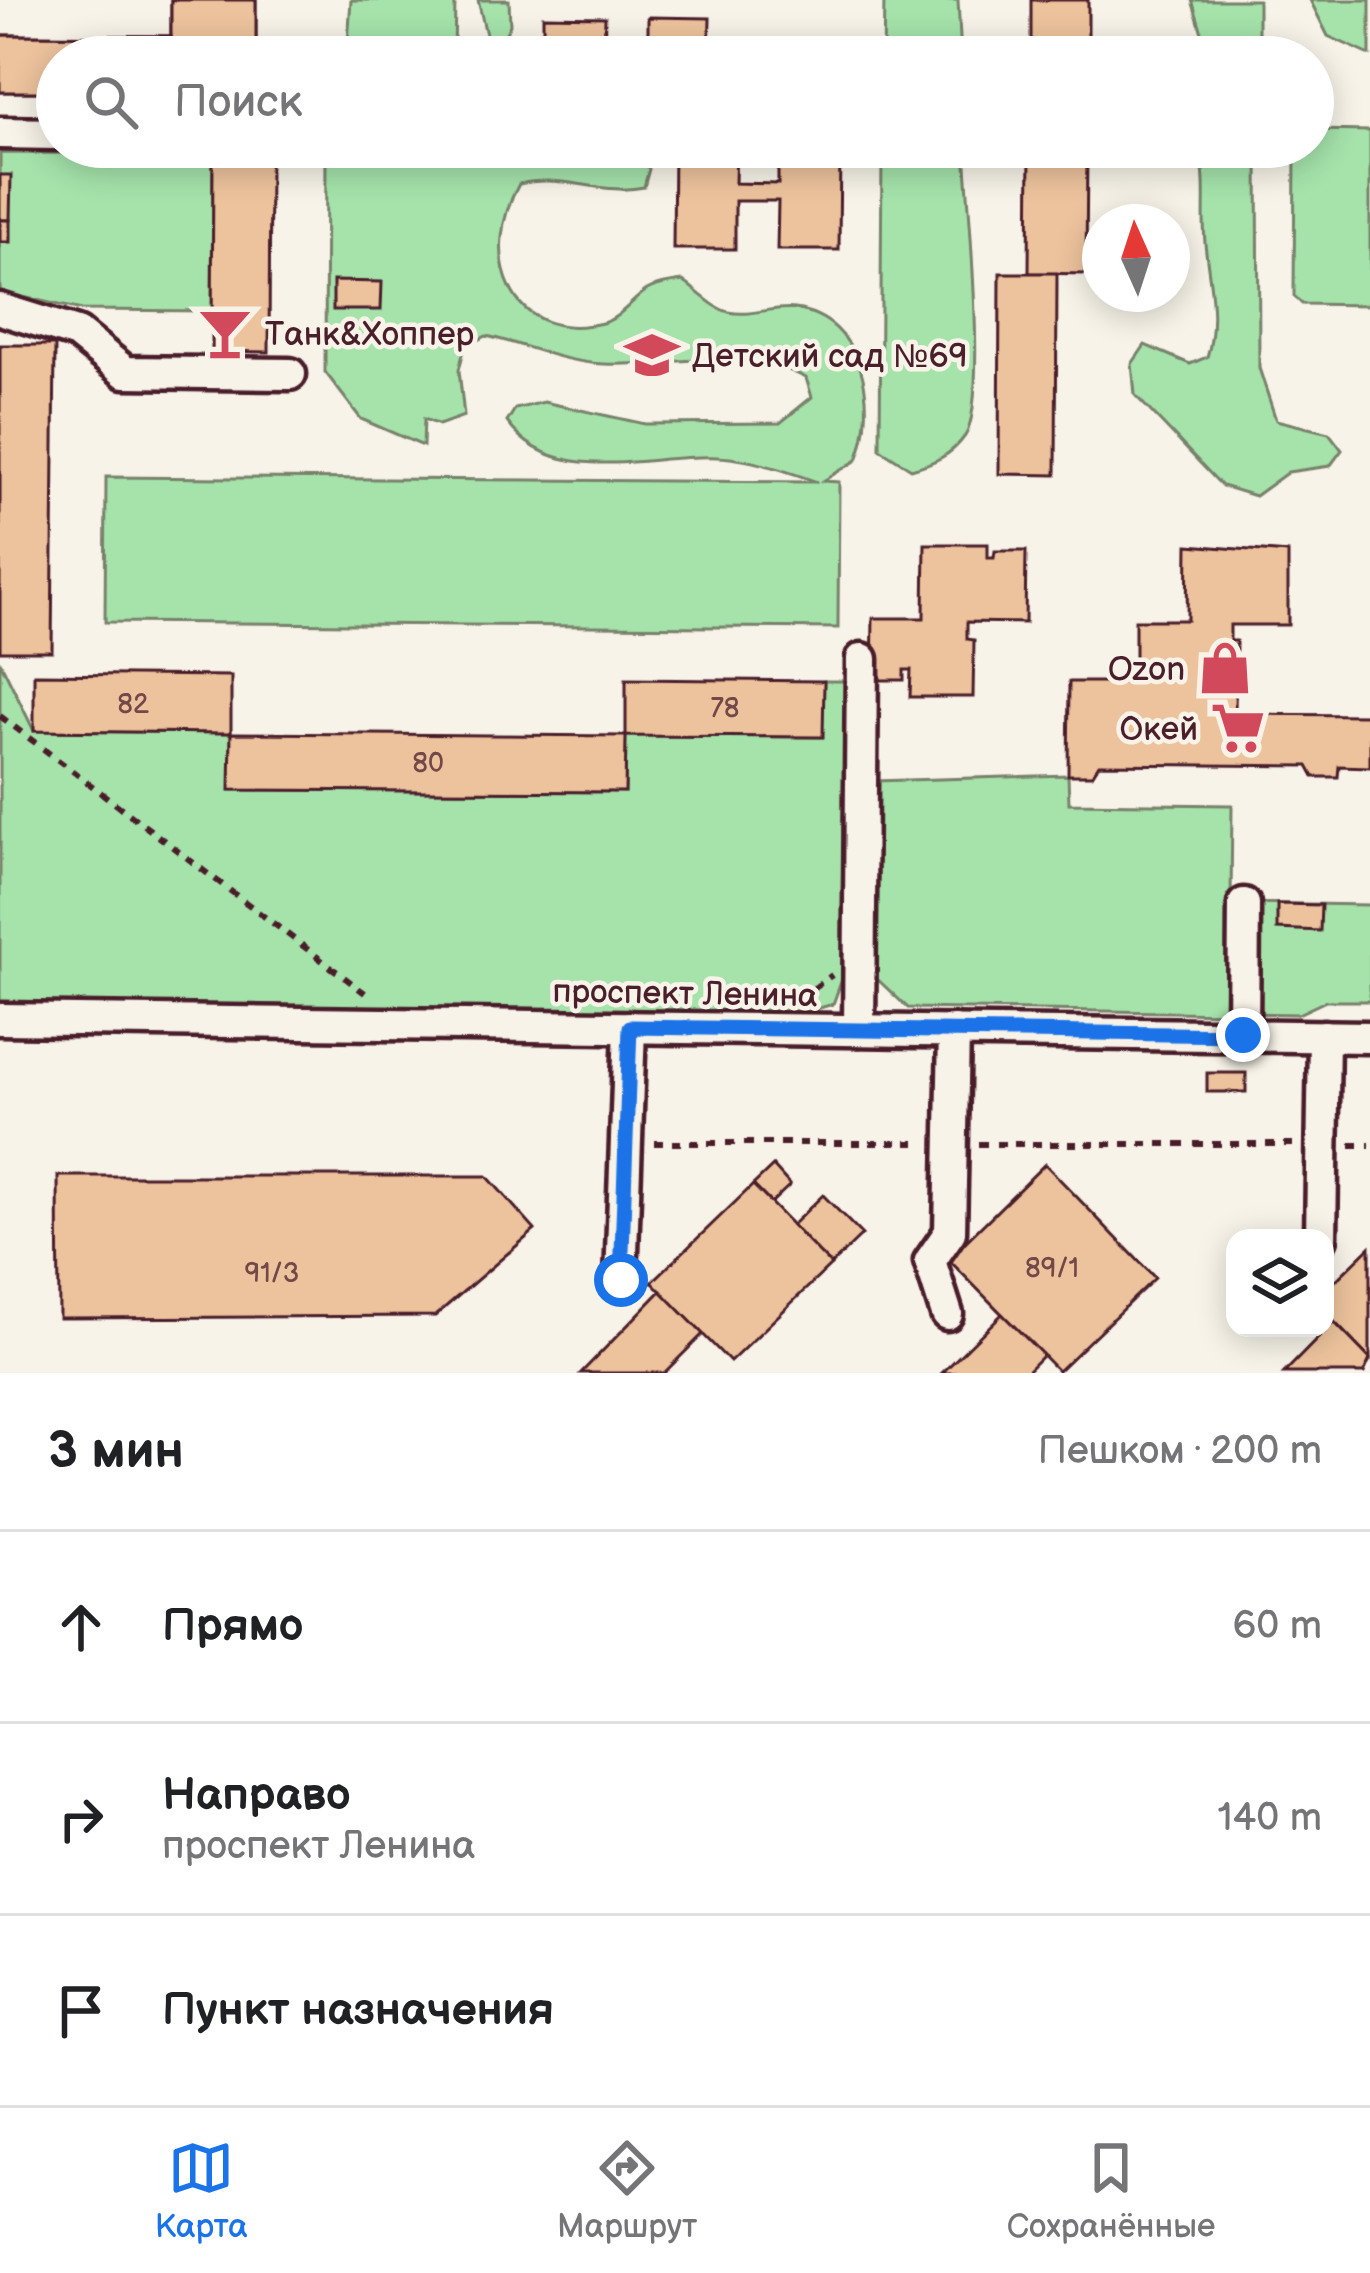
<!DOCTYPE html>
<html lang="ru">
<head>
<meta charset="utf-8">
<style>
  :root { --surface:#fff; --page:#f2f2f2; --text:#202124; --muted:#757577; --line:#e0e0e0; --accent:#1a73e8 }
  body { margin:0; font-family:"Balsamiq Sans",sans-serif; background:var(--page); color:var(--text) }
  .controls { position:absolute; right:36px; bottom:36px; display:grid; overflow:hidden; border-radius:24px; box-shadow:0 6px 30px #0003 }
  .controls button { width:108px; height:108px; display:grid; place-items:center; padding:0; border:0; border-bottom:3px solid var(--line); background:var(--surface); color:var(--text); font:60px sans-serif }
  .compass { position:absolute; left:1082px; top:204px; width:108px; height:108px; border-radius:50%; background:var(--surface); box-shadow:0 6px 30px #0003; rotate:357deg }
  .stop { position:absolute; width:36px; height:36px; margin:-27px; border:9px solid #1a73e8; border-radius:50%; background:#fff }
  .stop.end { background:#1a73e8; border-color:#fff; box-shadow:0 3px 12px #0008 }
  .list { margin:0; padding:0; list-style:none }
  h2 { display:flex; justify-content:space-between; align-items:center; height:156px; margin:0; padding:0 48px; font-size:51px }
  h2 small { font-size:39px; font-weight:400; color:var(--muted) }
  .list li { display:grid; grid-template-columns:78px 1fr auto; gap:36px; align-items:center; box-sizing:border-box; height:192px; padding:0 48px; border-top:3px solid var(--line) }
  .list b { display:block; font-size:45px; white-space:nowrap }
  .list p { margin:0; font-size:39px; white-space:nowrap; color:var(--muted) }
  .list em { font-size:39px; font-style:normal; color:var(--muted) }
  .icon { flex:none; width:66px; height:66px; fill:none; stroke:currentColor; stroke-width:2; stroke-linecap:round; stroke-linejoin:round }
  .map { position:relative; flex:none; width:1370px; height:1373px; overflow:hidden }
  .search { position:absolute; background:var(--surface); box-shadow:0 6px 30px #0003; left:36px; right:36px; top:36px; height:132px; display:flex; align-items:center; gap:30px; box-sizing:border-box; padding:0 42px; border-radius:66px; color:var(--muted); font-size:45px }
  .sheet { height:732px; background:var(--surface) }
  nav { display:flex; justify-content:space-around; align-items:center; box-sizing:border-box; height:168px; border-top:3px solid var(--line); background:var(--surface); font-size:33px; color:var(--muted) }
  nav a { display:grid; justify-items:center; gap:6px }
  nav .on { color:var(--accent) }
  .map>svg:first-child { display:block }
  .green { fill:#a5e3ab; stroke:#78816b; stroke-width:3 }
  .building { fill:#edc39d; stroke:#4a1f2b; stroke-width:3 }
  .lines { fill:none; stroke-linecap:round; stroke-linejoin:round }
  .minor-casing { stroke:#4a1f2b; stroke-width:39 }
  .path { stroke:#4a1f2b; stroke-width:6; stroke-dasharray:9 9; stroke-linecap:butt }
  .minor { stroke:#f7f3e8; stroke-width:30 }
  .route { stroke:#1a73e8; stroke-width:15 }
  .labels { text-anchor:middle; stroke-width:9; stroke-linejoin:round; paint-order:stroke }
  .number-label { font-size:27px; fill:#734848 }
  .poi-label { font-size:33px; fill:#4a1f2b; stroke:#f7f3e8; text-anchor:start }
  .street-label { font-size:33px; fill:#4a1f2b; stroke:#f7f3e8 }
</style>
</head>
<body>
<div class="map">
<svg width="1370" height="1373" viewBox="0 0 1370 1373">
  <rect width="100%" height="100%" fill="#f7f3e8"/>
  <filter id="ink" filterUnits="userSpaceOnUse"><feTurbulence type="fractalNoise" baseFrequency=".00833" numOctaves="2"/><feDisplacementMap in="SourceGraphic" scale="24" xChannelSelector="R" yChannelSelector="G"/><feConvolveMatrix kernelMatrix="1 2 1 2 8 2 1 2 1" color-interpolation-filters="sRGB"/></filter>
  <g filter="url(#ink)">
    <g class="green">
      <path d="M351 0H455L454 57H347Z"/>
      <path d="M478 0H509L510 25 503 39H487Z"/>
      <path d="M884 0H958L961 57H883Z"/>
      <path d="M1192 0H1258V57H1203L1206 46Z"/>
      <path d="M1310 0H1370V55L1328 36Z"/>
      <path d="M1313 130 1370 131V305L1302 304 1294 296 1295 147H1313Z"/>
      <path d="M326 147H515C548 172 597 147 634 147L649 169 644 187C603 196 565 173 519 184 479 254 508 345 602 323 618 320 633 299 647 290 657 284 671 283 683 281 696 290 714 309 729 312 750 317 774 306 795 309 864 319 879 405 857 460L823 481 839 482 838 628 105 622 106 477 817 482C788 471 748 458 717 457 646 454 555 488 507 422L515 409 544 402 645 424 780 423 812 397 806 378C745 344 670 367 604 364 563 363 525 344 486 336L465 346 459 370 464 416 439 425 424 419 423 446 361 419 325 372Z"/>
      <path d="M882 147H965C967 197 988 404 965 436 951 456 933 463 911 469L880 449Z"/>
      <path d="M1199 147H1258L1259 368 1276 420 1329 433 1342 450 1330 466 1288 472 1255 496 1222 486 1135 395 1132 364 1145 345 1190 364 1207 357C1219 318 1209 283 1205 243 1202 209 1208 181 1199 147Z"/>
      <path d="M0 153 213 154 212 311 82 310 0 292Z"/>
      <path d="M0 661 34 731 231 733V790L625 792 626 736 822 737 824 681H849L846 968 833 1004 797 1015 0 1005Z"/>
      <path d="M1068 775 1069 803 1232 805 1231 903 1370 905V1001H1326L1298 1014 908 1008 874 976V781Z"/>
    </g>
    <g class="building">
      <path d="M171 0H256V43H271V57H57V92H0V35L171 36Z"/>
      <path d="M171 0H256V43H271V57H171Z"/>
      <rect x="1031" y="0" width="57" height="57"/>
      <path d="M543 16 605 17 604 57H543Z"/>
      <path d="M648 17 710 18 709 57H648Z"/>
      <path d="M0 35 171 36V57H57V92H0Z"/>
      <path d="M674 147H736L735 183 778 184V147H840L839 250H777L778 201H735V249H673Z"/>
      <path d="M1030 147H1087L1086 274 1029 273Z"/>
      <path d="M213 154 270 155 269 352 212 351Z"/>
      <path d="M0 175H11L10 220H0Z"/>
      <rect x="0" y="220" width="10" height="22"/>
      <path d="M1000 273H1057L1056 475 999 474Z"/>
      <path d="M333 281 382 282 381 310H333Z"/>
      <path d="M0 345H55L52 651H0Z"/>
      <path d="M925 544H988V558H994L995 551H1026L1025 623 967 622V639L974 640 973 697H910L911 670H904V680H872L873 618H924Z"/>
      <path d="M1188 545 1288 553V625H1230V641H1236L1235 714 1370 715V767L1339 766 1338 777H1314L1308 766 1099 764 1092 775H1068L1069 682H1135V620H1187Z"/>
      <path d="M34 674 231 676V733L34 731Z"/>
      <path d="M626 679 824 681 823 737 626 736Z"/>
      <path d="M231 733 626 736 625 792 230 790Z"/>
      <path d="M1277 904 1321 905 1320 931 1277 929Z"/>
      <rect x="1207" y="1073" width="39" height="19"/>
      <path d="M1045 1164 1155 1278 1058 1371 948 1259Z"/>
      <path d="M773 1166 790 1185 771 1203 753 1185Z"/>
      <path d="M58 1176H487L535 1230 435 1316 59 1318Z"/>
      <path d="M753 1185 831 1265 730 1362 652 1282Z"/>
      <path d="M823 1195 862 1235 831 1265 792 1225Z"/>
      <path d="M1370 1247V1359L1325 1312V1291Z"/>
      <path d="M661 1291 703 1334 664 1373H581Z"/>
      <path d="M1002 1314 1043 1355 1025 1373H942Z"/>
      <path d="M1334 1322 1370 1359 1364 1373H1284Z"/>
    </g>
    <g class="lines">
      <defs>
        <g id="minor">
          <path d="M0 133 57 134"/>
          <path d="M0 309 77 333 125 372 290 374"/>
          <path d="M0 1019 1370 1037"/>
          <path d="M859 1030 862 659"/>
          <path d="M1243 1035 1244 904"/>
          <path d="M1321 1238 1324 1036"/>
          <path d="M621 1280 630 1027"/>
          <path d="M947 1314 930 1261 950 1232 954 1031"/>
        </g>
      </defs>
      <use href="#minor" class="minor-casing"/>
      <g class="path">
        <path d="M0 716 365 993"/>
        <path d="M799 999 832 975"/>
        <path d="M654 1143H922"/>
        <path d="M978 1144H1294"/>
        <path d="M1350 1145H1370"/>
      </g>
      <use href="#minor" class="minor"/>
    </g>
  </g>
  <g class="lines" filter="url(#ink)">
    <path class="route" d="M621 1280 630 1027 1243 1035"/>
  </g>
  <defs>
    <symbol id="bar-bare" viewBox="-9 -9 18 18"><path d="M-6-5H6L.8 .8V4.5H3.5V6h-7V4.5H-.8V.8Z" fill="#d1495b" stroke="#f7f3e8" stroke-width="2.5" paint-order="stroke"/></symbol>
    <symbol id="school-bare" viewBox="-9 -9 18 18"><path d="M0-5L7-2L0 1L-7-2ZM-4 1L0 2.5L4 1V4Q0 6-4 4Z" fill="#d1495b" stroke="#f7f3e8" stroke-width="2.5" paint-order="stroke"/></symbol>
    <symbol id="shop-bare" viewBox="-9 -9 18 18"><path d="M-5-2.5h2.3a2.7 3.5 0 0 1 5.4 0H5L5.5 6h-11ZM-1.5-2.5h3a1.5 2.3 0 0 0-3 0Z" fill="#d1495b" stroke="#f7f3e8" stroke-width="2.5" paint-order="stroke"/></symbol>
    <symbol id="supermarket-bare" viewBox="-9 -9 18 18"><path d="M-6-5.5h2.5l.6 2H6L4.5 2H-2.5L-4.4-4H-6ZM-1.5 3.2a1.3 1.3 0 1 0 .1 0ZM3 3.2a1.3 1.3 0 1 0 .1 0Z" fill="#d1495b" stroke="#f7f3e8" stroke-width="2.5" paint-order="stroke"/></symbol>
  </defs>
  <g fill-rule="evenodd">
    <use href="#bar-bare" x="187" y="295" width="76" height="76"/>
    <use href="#school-bare" x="614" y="317" width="76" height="76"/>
    <use href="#shop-bare" x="1187" y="630" width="76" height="76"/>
    <use href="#supermarket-bare" x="1200" y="690" width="76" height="76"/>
  </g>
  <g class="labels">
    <g class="number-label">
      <text x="133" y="713">82</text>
      <text x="725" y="717">78</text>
      <text x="428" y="772">80</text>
      <text x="1052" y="1277">89/1</text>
      <text x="272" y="1282">91/3</text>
    </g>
    <g class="poi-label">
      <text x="265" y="345">Танк&amp;Хоппер</text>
      <text x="692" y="367">Детский сад №69</text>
      <text x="1185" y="680" text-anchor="end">Ozon</text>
      <text x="1198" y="740" text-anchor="end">Окей</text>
    </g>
    <g class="street-label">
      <text transform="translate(685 992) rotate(1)" y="12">проспект Ленина</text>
    </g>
  </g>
</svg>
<div class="controls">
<button><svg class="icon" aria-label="layers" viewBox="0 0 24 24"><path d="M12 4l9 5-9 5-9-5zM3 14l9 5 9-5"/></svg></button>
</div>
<svg class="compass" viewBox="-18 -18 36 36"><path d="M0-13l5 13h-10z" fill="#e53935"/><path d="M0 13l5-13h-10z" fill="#757577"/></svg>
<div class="stop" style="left:621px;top:1280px"></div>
<div class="stop end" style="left:1243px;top:1035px"></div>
<div class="search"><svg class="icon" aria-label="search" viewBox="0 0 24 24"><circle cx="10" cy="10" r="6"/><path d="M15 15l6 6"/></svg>Поиск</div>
</div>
<section class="sheet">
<h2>3 мин<small>Пешком · 200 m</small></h2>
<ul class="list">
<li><svg class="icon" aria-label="ahead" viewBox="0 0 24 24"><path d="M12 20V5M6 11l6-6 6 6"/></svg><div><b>Прямо</b></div><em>60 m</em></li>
<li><svg class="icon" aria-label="right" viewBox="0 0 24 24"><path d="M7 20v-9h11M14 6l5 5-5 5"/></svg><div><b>Направо</b><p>проспект Ленина</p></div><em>140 m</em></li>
<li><svg class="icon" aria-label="arrive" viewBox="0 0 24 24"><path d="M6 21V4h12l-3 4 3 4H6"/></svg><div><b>Пункт назначения</b></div></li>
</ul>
</section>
<nav>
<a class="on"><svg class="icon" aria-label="map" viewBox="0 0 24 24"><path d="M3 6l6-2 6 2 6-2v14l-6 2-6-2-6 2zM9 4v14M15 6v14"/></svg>Карта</a>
<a><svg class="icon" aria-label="directions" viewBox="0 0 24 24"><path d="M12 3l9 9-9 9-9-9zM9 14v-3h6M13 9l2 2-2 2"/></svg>Маршрут</a>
<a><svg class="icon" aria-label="saved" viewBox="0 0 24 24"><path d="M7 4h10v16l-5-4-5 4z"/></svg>Сохранённые</a>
</nav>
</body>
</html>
